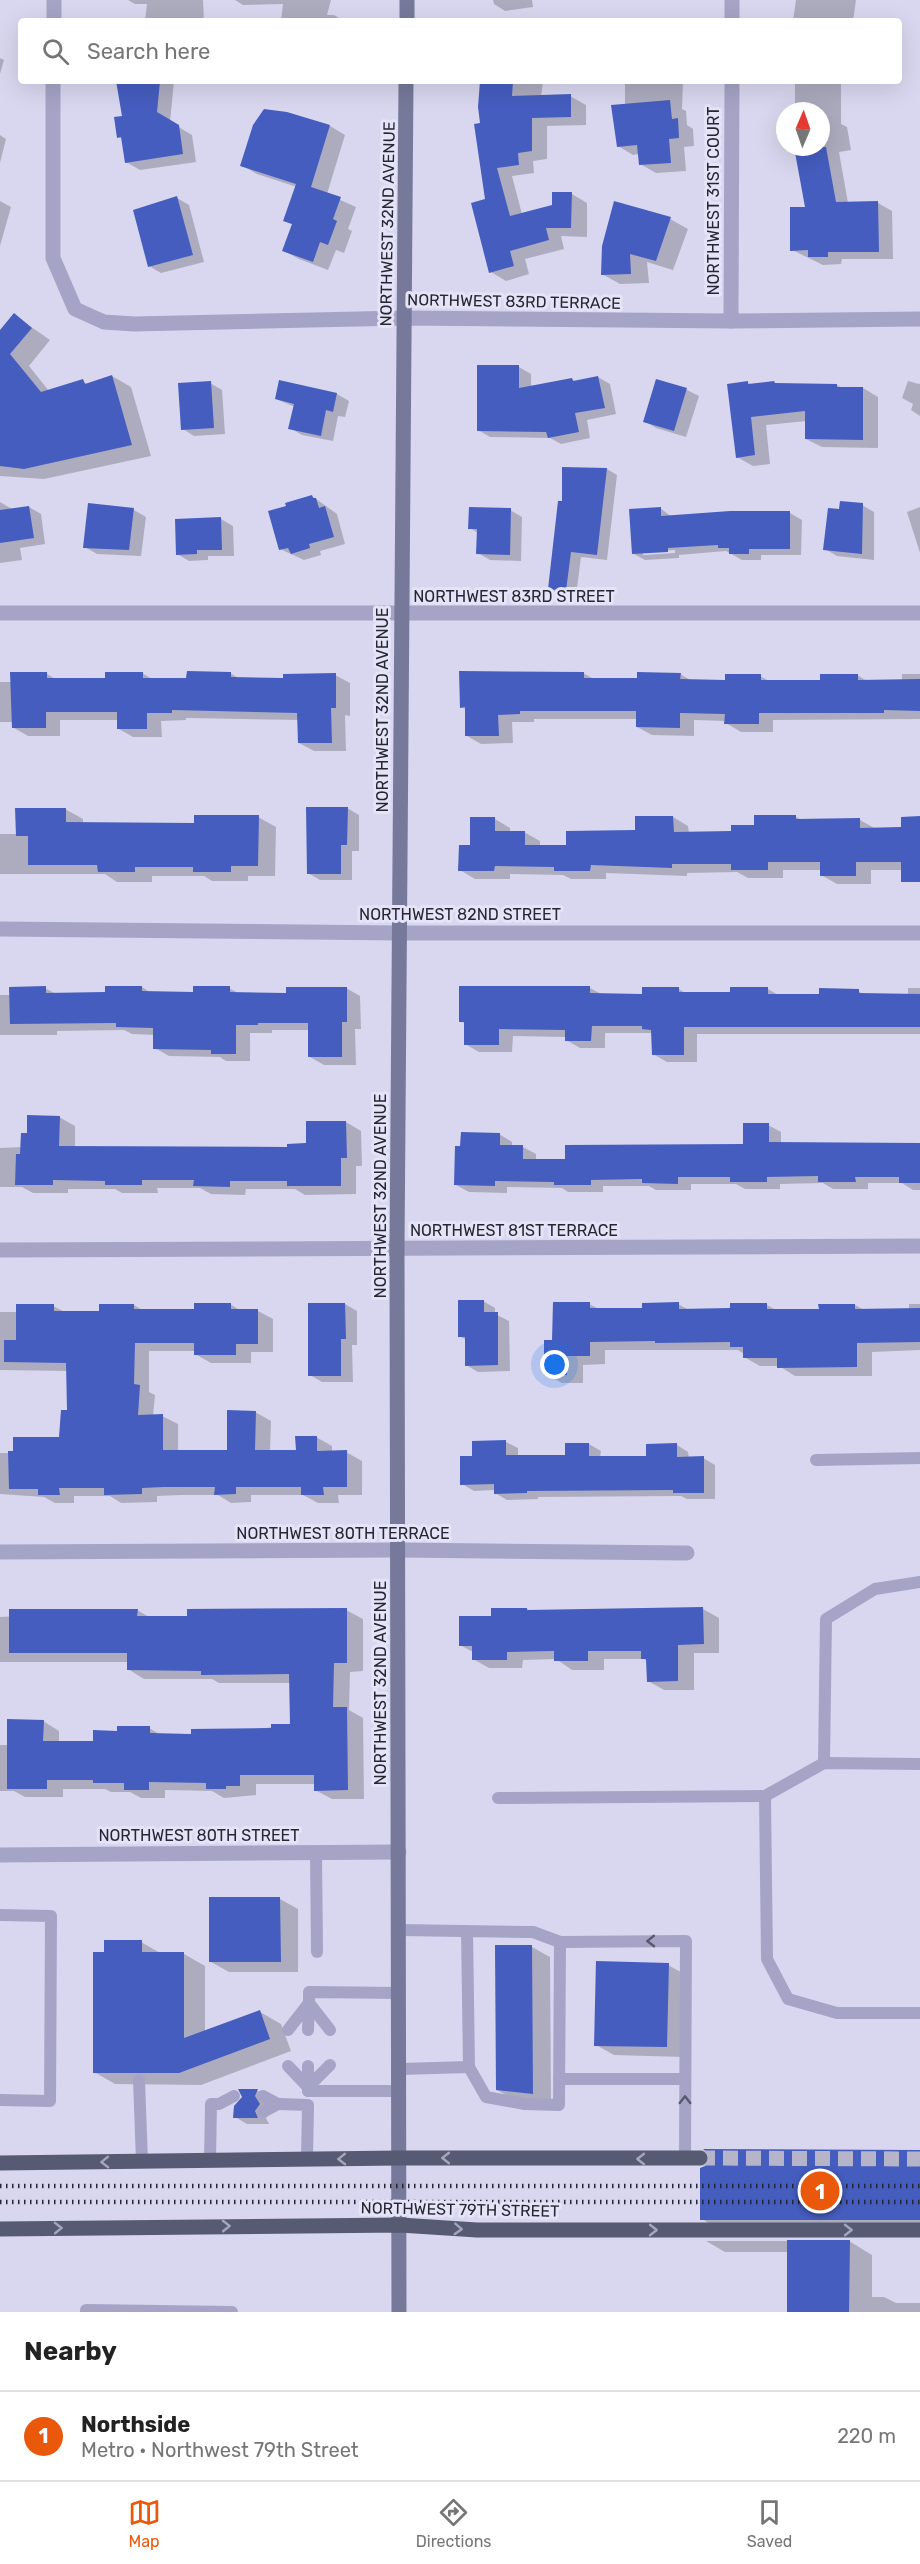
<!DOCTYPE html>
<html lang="en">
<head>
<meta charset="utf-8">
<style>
  :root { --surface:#fff; --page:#f2f2f2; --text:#222; --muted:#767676; --line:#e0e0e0; --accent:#ea580c }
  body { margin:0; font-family:Rubik,sans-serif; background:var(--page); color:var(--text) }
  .compass { position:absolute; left:776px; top:102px; width:54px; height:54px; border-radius:50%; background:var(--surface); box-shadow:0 6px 24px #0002; rotate:2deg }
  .you { position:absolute; left:555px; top:1365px; width:21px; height:21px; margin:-15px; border:4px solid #fff; border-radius:50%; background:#1a73e8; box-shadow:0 0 0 9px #1a73e833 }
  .badge { display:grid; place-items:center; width:39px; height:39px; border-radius:50%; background:var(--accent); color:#fff; font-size:20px; font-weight:700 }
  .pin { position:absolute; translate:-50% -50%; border:3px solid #fff; box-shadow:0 2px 6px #0006 }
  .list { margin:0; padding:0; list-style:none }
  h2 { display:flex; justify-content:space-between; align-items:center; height:78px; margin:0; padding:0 24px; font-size:26px }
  h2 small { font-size:20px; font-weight:400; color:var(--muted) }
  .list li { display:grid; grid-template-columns:39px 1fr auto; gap:18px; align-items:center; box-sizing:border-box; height:90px; padding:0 24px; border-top:2px solid var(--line) }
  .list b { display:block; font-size:22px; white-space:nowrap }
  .list p { margin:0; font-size:20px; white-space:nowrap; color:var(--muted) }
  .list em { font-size:20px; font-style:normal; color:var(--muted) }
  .icon { flex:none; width:33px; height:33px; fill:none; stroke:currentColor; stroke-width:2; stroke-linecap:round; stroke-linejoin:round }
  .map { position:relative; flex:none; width:920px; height:2312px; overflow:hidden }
  .search { position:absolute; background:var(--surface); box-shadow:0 6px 24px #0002; left:18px; right:18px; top:18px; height:66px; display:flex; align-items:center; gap:15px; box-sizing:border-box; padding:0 21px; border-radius:6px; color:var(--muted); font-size:22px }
  .sheet { height:168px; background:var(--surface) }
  nav { display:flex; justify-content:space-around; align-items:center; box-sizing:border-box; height:84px; border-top:2px solid var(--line); background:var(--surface); font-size:16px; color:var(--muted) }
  nav a { display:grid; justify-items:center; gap:3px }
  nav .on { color:var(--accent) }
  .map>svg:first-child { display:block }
  .shadow { fill:#0003; fill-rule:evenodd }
  .building { fill:#455dbf }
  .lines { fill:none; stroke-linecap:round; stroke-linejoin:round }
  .primary-tunnel { stroke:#b5b4c9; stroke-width:15; stroke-dasharray:15 8; stroke-linecap:butt }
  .lane { stroke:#a5a4c6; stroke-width:12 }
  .street { stroke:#a5a4c6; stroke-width:15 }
  .secondary { stroke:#767999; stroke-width:15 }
  .primary { stroke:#575a73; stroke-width:15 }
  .rail { stroke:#252732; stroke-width:4.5; stroke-dasharray:1.5 4.5; stroke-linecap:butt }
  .oneway { stroke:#58596d }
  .oneway2 { stroke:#a5a5bc }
  .labels { text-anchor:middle; stroke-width:6; stroke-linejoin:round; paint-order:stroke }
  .street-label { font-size:16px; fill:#252732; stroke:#e5e3f7 }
</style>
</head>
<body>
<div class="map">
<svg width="920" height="2312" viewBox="0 0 920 2312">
  <rect width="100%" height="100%" fill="#d9d7ef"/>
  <g class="shadow">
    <path d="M128 0H203L204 21H145L147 4H135Z"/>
    <path d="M235 0H331L327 15H334L344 21H281L283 4 243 5Z"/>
    <path d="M493 0H532L533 7 505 11 494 4Z"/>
    <path d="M796 0H856L853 21H793Z"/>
    <path d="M0 58 4 60 0 74Z"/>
    <path d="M135 81H174L170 122 192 135 196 162 140 170 126 162 123 139 119 137Z"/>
    <path d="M482 81H543L541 97 570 96 586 105V125L547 126V159L533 161 534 173 512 176 522 214 553 206 572 194 587 203V237L561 236 564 249 525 259 529 274 506 281 491 272Z"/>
    <path d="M625 81H683L682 109 686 111 687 125 693 129 694 146 684 147 686 171 656 173 640 164 639 154 633 155 618 146 625 105Z"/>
    <path d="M795 81H841V124L847 127 851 150 839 152 848 203H878L892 211 893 259H842L841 264 823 265 792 250 807 208 796 147H821V111H795Z"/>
    <path d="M287 113 330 126 345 135 327 194 356 207 348 229 352 231 344 253 336 250 328 270 299 259 284 251 293 225 285 220 297 187 257 174 242 165Z"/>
    <path d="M0 132V135L6 139 0 163Z"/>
    <path d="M177 198 189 205 204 262 161 273 149 266Z"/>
    <path d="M0 201 11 207 0 246Z"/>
    <path d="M670 219 688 229 673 270 647 262 649 283 620 284 602 274Z"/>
    <path d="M14 315 50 340 29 366 49 391 82 381 89 385 112 376 131 387 151 456 44 479 0 476V332Z"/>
    <path d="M478 367H519L531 374V387L572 379 576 382 598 377 610 384 616 414 587 420 590 438 561 444 550 438 490 437 478 430Z"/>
    <path d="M657 380 687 390 699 396 686 437 656 428 644 421Z"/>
    <path d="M908 381 919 384 920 383V416L911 410 913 404 902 398Z"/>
    <path d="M210 383 222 390 225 434 194 436 183 429Z"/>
    <path d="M748 383 752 385H837L842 388H863L878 397V448L822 447 806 439 807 421 766 425 770 464 753 466 737 457Z"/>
    <path d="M337 394 349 401 345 417 338 416 333 441 302 435 290 428 295 407 276 399Z"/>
    <path d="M563 469H607L617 475 607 560 581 557 576 596 559 594 549 588 563 503Z"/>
    <path d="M312 496 337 514 345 544 320 551 321 555 304 560 280 549Z"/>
    <path d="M0 502 12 509 29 507 41 514 45 544 20 548 22 560 0 563Z"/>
    <path d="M862 505 874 512V560L837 556 825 549 840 511Z"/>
    <path d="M920 507V553L907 512Z"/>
    <path d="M660 508 672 517 730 512 790 513 802 520 801 555H761V560H742L726 551 679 555V558L645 560 634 554ZM675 550V553L643 555V552Z"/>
    <path d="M134 510 146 517 141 556 97 554 85 547Z"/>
    <path d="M510 510 522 517 521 561 490 560 478 553V533L470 528Z"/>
    <path d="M221 519 233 526 234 556H208V560L189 561 177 554Z"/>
    <path d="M142 673 154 680H188L230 673 240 679H285L335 675 350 683V716L345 715 346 751H314L299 743V720L186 718V720L161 721 162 737H133L119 729V720H60V736H28L14 728V722H0V682H12L47 674 57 680H107Z"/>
    <path d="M583 673 594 679H638L680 674 692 681 726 682 760 676 771 682 821 681 857 675 867 681 902 680V674H920V719L773 720V732H741L726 723V721L694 720V736L652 735 637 727V719H534V722H512L513 743 481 744 467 736V710L461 707Z"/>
    <path d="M347 808 359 815V851H352V880H320L308 873Z"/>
    <path d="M65 809 83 819V824H195L258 817 276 827 275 876H248V881H212L204 876H152V882H117L105 874H0V834H17Z"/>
    <path d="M673 817 688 826 689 833 733 832 756 827V817H796L802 820H860L876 829H902L920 818V878L904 870H871V884H837L821 875V870H783V878H748L737 872 687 873V876L606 873V879H571L563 875 510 874V879H475L460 870 471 847 495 819 510 828V832H524L540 841V847H568L636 832Z"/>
    <path d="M142 987 151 993H195L229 988 240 994H288L346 988 360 996 361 1029H355L356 1065H324L310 1057 309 1030H272V1033H250V1061H226L220 1057 169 1056 155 1048V1035L132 1034 124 1030 57 1031V1035H0V995H11L45 988 56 994H107Z"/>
    <path d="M590 988 603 995H644L679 989 687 994H731L768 989 780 996 820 995 858 991 865 995 908 996V988H920V1034H697V1062H667L653 1054 652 1033H605V1048H580L566 1040V1037L513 1036 512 1052H479L465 1044 466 1024 460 1021Z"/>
    <path d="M59 1117 75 1126V1147L289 1149 308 1145 346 1122 361 1131 362 1166H356V1194L305 1195 295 1189H246L245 1195 211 1194 200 1188H157L158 1193H122L115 1189H68V1193H33L22 1187H0V1148L22 1147 29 1134Z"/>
    <path d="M768 1125 781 1132V1144H920V1190H913L902 1183H868V1189H833L823 1183 780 1184V1189H745L736 1184H691V1190H656L649 1186H603V1192H568L562 1188 507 1187V1193L469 1192 456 1185 499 1134 512 1142V1147H523L536 1154V1161H567L744 1145Z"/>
    <path d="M483 1301 495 1308V1314L509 1321 510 1371 478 1372 466 1365V1340L460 1336Z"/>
    <path d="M230 1304 241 1311H258L273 1319V1352H251V1363H211L195 1354V1351H149V1392L155 1395 153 1416H162L178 1424V1452H228L255 1412 271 1421 270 1452H297L316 1437 332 1446V1452H346L362 1461V1495H338L339 1503H318L303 1495H251V1502L231 1503 218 1495H181L157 1496V1502L121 1503 110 1496H74V1503H55L44 1497 0 1494V1453H15L60 1438 69 1412 68 1371 0 1370V1312H18L53 1306 65 1312 101 1313 134 1305 144 1311H195Z"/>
    <path d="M345 1304 357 1311V1345H352L353 1382H322L310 1375Z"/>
    <path d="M589 1304 599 1309 643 1310 678 1304 689 1310H731L767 1305 776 1310 820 1311 855 1305 864 1310H909V1304H920V1350L872 1352V1376H795L779 1366H760L744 1357V1354L738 1350H605V1364L583 1365V1383H562L546 1374 554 1341Z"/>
    <path d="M506 1442 518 1448V1456H566L589 1444 601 1451 600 1458H648L677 1445 688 1452 689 1458H703L715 1465V1499H687L681 1496 538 1497V1499L507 1500 495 1493V1490L474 1491 462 1484 474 1457Z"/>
    <path d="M527 1609 531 1612 703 1609 719 1618V1653H694V1690H664L648 1681V1661L644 1659H604V1670H572L556 1659 523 1660 522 1668H489L473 1659V1652L460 1645 492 1618Z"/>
    <path d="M137 1610 149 1617H188L346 1610 363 1619V1671L350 1672 349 1710 363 1718 364 1799H332L315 1790V1784H256V1795L224 1798 212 1791 165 1790V1798H141L130 1792H111L105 1789H63V1797H25L14 1791H0V1745H8L43 1721 59 1731V1743H95L119 1732 149 1728 161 1735 193 1736 292 1725 291 1683H219L212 1679H144L128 1669V1662H0V1617Z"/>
    <path d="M211 1899H280L298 1909V1972H229L211 1962Z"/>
    <path d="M141 1942 162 1954H184L205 1966V2032L260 2012 281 2024 291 2051 201 2085 115 2084 94 2072 106 1954Z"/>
    <path d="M532 1947 550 1957 551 2103 515 2100 497 2090Z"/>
    <path d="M668 1965 686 1975 684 2057 614 2055 596 2045Z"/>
    <path d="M241 2091H258L269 2097 272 2111 266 2118 269 2124H247L235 2117 244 2097Z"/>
    <path d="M920 2151V2233H725L702 2219Z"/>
    <path d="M706 2241H849L872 2255V2297H884L896 2303H920V2312H789V2252H725Z"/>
  </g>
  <g class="building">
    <path d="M116 81H160L157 112 179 125 183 154 125 163 121 137 117 138 114 117 122 116Z"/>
    <path d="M480 81H513L512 96 571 94V117L532 118V151L518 153 519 165 497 168 510 216 552 205V192H572L571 228H546L549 240 510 251 514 266 489 273 471 203 485 199 474 124 480 123 478 107Z"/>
    <path d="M670 100 672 119 678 118 679 138 669 139 671 163 639 165 637 145 617 147 611 105Z"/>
    <path d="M264 109 287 112 330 125 311 187 341 197 333 219 337 221 328 245 320 242 313 262 282 251 292 224 283 221 296 184 240 166 253 125Z"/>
    <path d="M794 147H826L836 202 878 201 879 252H828V257H808V250L790 251V207H805Z"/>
    <path d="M177 196 193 255 148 267 133 210Z"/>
    <path d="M614 201 671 217 656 261 630 254 631 274 601 275 602 246Z"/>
    <path d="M14 313 32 328 10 354 41 392 83 379 85 384 112 375 132 445 24 469 0 466V330Z"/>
    <path d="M477 365H519V388L572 378 573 381 598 376 605 408 575 413 579 432 548 438 546 432 477 431Z"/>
    <path d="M656 379 687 388 674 431 643 422Z"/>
    <path d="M279 380 337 393 333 412 326 410 321 436 288 429 294 404 275 399Z"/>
    <path d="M211 381 214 428 181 430 178 383Z"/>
    <path d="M748 381V384L774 381 775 383 837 384V387H863V440L805 439V411L751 417 755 455 736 458 727 384Z"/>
    <path d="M562 467 607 468 597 555 571 552 566 591 548 589 558 501H562Z"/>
    <path d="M312 495 313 498H316L319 508 325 506 334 537 309 544 310 548 291 554 288 548 279 550 268 511 286 506 285 503Z"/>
    <path d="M840 501 863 503 862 554 823 550 828 508 839 509Z"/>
    <path d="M88 503 134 508 129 550 83 548Z"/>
    <path d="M29 506 34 538 0 543V510Z"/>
    <path d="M469 507 511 508 510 555 476 554 477 529H468Z"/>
    <path d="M661 507V516L730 511H790V549H749V554H729V548H718V545L668 548V552L632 554 629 509Z"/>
    <path d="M221 517 222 550H197V554L176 555 175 519Z"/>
    <path d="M187 671 231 672V677L283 678V674L336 673V708H331L332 743H298L297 713 172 710V713H147V729H117V712H46V728H12L10 672H47V678H105V672H143V678H186Z"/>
    <path d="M459 671 584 672V678H637V672L681 673 680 679 725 680V674H761V680H820V674H858V680L920 679V711L884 710V713H759V724H724L725 714 680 713V728L636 727V711H520V714L498 715 499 736H465V707L460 708Z"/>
    <path d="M306 807H348L347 845H341V874H307Z"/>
    <path d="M15 808H66V822L194 823V815H259L258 866H231V872H193V867H135V872H98L97 865H28V836H16Z"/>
    <path d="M754 815H796V819L860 818V828L901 827V817L920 816V882H901V862H856V876H820V862H768V870H731V864H672V868L591 865 590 871H554V867L495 866 494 871H458L459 845H470V817H495V831H525V845H566V831L635 830V816H673L674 832 731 831V825H754Z"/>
    <path d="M46 986V993L105 992V986H142V991L193 992V986H230V992L286 993V987H347V1022H342V1057H308V1023H258V1025H236V1054H211V1050L153 1049V1028L116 1027V1023L10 1024 9 987Z"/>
    <path d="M459 986H590V993L642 994V987H679V992H730V987H768V994H819V988L859 989V993L920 994V1027H684V1055H652L651 1030 642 1029V1026H592L591 1041H565V1030L499 1029V1045H464V1022H459Z"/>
    <path d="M27 1115 60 1116 59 1146 287 1147V1144L306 1143V1121H346L347 1158H341V1186H287V1181H230V1187L193 1186 194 1180H142V1185H105V1181L53 1180V1185H15L16 1154H20L21 1133H27Z"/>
    <path d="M743 1123H769V1142L920 1143V1183H899V1177H855L856 1182H818V1176L767 1177V1182H730V1177H678V1184L642 1183V1179L591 1180V1185H554V1182L495 1181V1186L454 1185 455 1146H460L461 1132 500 1133V1145H523V1159H565V1145L743 1144Z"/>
    <path d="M458 1300H484V1312H498V1365L465 1366V1337H458Z"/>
    <path d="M553 1302H590V1308H642V1303L679 1302V1309L730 1308V1303H767V1309H819L818 1304H855V1309L920 1308V1342L857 1343V1367L777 1368V1358H743V1347H730V1342L655 1343V1341L590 1342V1356H567V1375H544V1340H552Z"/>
    <path d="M194 1303H231V1309H258V1344H236V1355H194V1343H135L134 1384 140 1385 138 1415 163 1414V1450H227V1410L256 1411 255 1450H296L295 1436H317V1451L347 1450V1487H323L324 1495H301V1487H236V1494L214 1495 215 1487H164L142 1488V1494L104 1495V1488H59L60 1495H38V1489H9L8 1451H13V1437H59L61 1410H67L66 1363 4 1362V1340H16V1304H54V1311H99V1304H134V1309H194Z"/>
    <path d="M308 1303H345L346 1339H341V1376H308Z"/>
    <path d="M506 1440V1455H565V1443H589V1456H646V1444L677 1443V1457L704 1456V1493H673V1490L527 1491V1493L494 1494V1484L460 1485V1456H472V1441Z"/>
    <path d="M703 1607 704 1644 678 1645V1681L647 1682 646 1659H641V1651H588V1661H554V1651L507 1652V1660H472V1646H459V1616H491V1608H527V1610Z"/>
    <path d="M347 1608V1663H334L333 1707H347L348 1790 314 1791V1775H240V1786H226V1789H206V1783L149 1782V1790H124V1783H93V1780H47V1789H7V1719L44 1720 43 1741H93V1730L117 1731V1726H150V1733L191 1734V1729L271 1728V1724H290L289 1674 201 1675V1671L127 1670V1653H9V1609H138L137 1616H187V1609Z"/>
    <path d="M209 1897H280L281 1962H209Z"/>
    <path d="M104 1940H142V1952H184V2038L260 2010 270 2039 179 2073H93V1952H104Z"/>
    <path d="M495 1945H532L533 2094 496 2090Z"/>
    <path d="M596 1961 669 1963 667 2047 594 2046Z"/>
    <path d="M238 2089H258L255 2096 260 2104 255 2111 258 2118H233L234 2106 242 2097Z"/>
    <path d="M703 2149 920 2150V2220H700V2168L705 2166 710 2159 708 2153Z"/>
    <path d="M700 2240H850L849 2312H787V2240Z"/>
  </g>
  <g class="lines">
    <path class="primary-tunnel" d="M700 2158 920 2159"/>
    <g class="lane">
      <path d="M816 1460 920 1458"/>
      <path d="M824 1763 826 1619 875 1589 920 1582"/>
      <path d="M920 1764 824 1763 765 1796 767 1959 788 1999 837 2013H920"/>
      <path d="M498 1798 765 1796"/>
      <path d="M316 1852 317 1952"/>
      <path d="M0 1915 51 1916 50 2101 0 2100"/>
      <path d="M399 1930 533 1932 560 1942 559 2105 525 2104 486 2097 469 2067 467 1931"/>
      <path d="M560 1942 686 1941 685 2159"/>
      <path d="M288 2030 309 2003V1992L400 1993"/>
      <path d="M308 2030 309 2003 330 2030"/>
      <path d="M288 2066 308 2087 330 2065"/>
      <path d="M400 2069 469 2067"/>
      <path d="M559 2079H685"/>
      <path d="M139 2080 142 2161"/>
      <path d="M308 2091H400"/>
      <path d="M308 2091V2066"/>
      <path d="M278 2104 308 2105 307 2159"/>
      <path d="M263 2112 278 2104 263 2096"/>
      <path d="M210 2160 211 2104H219L234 2096"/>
      <path d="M86 2312V2310L232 2312"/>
    </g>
    <g class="street">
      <path d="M54 21V0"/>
      <path d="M732 21V0"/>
      <path d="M53 81V258L75 309 104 322 134 324 404 318 731 321 920 319"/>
      <path d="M731 321 732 81"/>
      <path d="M0 613H920"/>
      <path d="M0 929 400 933H920"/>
      <path d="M0 1250 920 1246"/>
      <path d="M0 1552 398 1550 687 1553"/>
      <path d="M0 1855 399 1852"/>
    </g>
    <g class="secondary">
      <path d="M407 21V0"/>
      <path d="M399 2312 397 1248 406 81"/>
    </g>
    <g class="primary">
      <path d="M0 2163 400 2158H700"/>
      <path d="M0 2229 400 2225 477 2230H920"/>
    </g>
    <g class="rail">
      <path d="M0 2186H920"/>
      <path d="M0 2202H920"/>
    </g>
  </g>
  <defs><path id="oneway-chevron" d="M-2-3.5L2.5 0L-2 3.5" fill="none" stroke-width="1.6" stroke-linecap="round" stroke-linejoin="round" transform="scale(1.5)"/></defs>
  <g class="oneway">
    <use href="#oneway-chevron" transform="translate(651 1941) rotate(179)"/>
    <use href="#oneway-chevron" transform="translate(685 2100) rotate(-90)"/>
  </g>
  <g class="oneway2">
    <use href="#oneway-chevron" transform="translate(446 2158) rotate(-180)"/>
    <use href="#oneway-chevron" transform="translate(342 2159) rotate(179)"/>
    <use href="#oneway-chevron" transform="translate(641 2159) rotate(-180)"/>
    <use href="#oneway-chevron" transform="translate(105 2162) rotate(179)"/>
    <use href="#oneway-chevron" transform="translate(226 2226) rotate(-1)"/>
    <use href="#oneway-chevron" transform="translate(58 2228) rotate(-1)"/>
    <use href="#oneway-chevron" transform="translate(458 2229) rotate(3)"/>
    <use href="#oneway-chevron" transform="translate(653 2230)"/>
    <use href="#oneway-chevron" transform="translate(848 2230)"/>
  </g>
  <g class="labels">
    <g class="street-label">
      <text transform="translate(713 201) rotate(-90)" y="6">NORTHWEST 31ST COURT</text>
      <text transform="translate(387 224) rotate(-89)" y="6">NORTHWEST 32ND AVENUE</text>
      <text transform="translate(514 301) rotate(1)" y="6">NORTHWEST 83RD TERRACE</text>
      <text x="514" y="602">NORTHWEST 83RD STREET</text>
      <text transform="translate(382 710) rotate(-90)" y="6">NORTHWEST 32ND AVENUE</text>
      <text x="460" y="920">NORTHWEST 82ND STREET</text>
      <text transform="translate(380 1196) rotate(-90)" y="6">NORTHWEST 32ND AVENUE</text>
      <text x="514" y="1236">NORTHWEST 81ST TERRACE</text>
      <text x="343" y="1539">NORTHWEST 80TH TERRACE</text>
      <text transform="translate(380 1683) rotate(-90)" y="6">NORTHWEST 32ND AVENUE</text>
      <text x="199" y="1841">NORTHWEST 80TH STREET</text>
      <text transform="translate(460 2209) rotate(1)" y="6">NORTHWEST 79TH STREET</text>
    </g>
  </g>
</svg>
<svg class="compass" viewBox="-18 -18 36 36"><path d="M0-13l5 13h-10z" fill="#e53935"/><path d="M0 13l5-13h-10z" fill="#767676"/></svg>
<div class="you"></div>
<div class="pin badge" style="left:820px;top:2191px">1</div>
<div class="search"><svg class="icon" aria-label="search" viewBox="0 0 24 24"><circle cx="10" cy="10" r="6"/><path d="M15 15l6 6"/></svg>Search here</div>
</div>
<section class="sheet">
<h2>Nearby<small></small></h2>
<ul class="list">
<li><span class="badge">1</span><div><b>Northside</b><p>Metro · Northwest 79th Street</p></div><em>220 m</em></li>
</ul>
</section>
<nav>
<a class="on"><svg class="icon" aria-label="map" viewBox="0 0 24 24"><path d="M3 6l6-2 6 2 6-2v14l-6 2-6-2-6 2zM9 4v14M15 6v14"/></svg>Map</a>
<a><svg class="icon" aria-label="directions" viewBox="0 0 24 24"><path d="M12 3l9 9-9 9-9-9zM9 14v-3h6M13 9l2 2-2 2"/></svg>Directions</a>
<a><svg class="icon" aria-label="saved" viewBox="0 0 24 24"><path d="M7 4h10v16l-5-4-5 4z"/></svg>Saved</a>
</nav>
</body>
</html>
